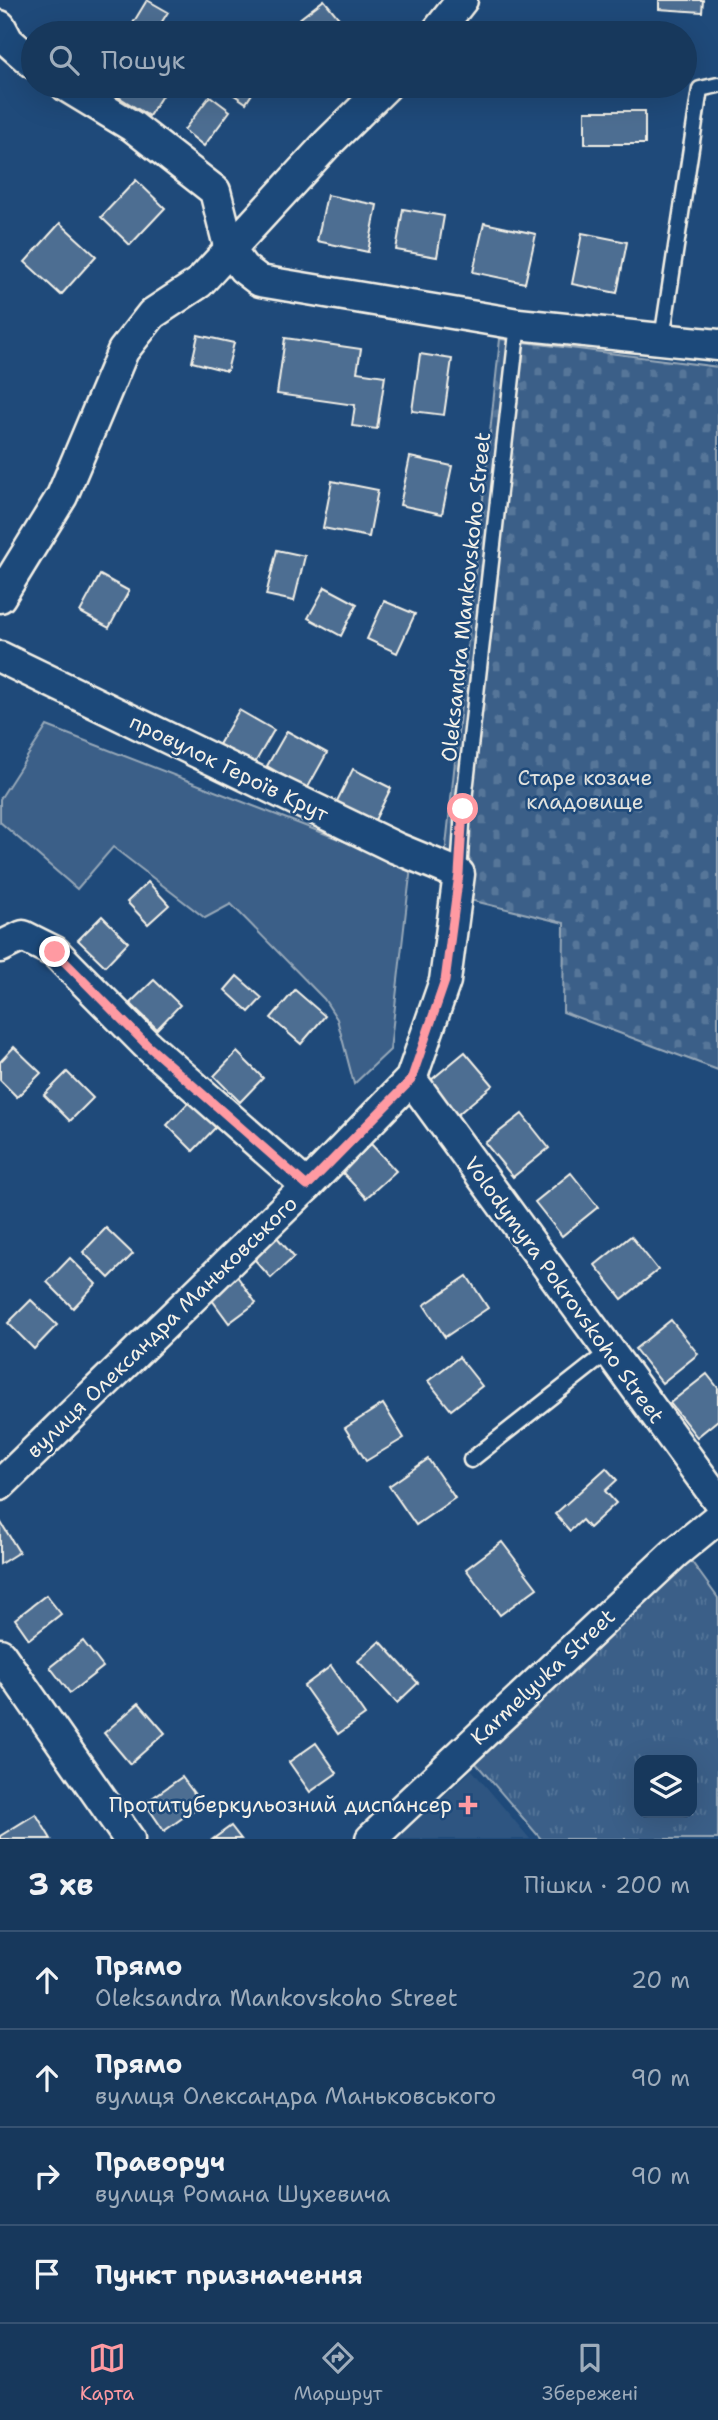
<!DOCTYPE html>
<html lang="uk">
<head>
<meta charset="utf-8">
<style>
  :root { --surface:#17385c; --page:#244365; --text:#f1f3f6; --muted:#9eacbb; --line:#365272; --accent:#ff9aa2 }
  body { margin:0; font-family:"Shantell Sans",sans-serif; background:var(--page); color:var(--text) }
  .controls { position:absolute; right:21px; bottom:21px; display:grid; overflow:hidden; border-radius:14px; box-shadow:0 7px 28px #0002 }
  .controls button { width:63px; height:63px; display:grid; place-items:center; padding:0; border:0; border-bottom:2px solid var(--line); background:var(--surface); color:var(--text); font:35px sans-serif }
  .stop { position:absolute; width:21px; height:21px; margin:-16px; border:5px solid #ff9aa2; border-radius:50%; background:#fff }
  .stop.end { background:#ff9aa2; border-color:#fff; box-shadow:0 2px 7px #0008 }
  .list { margin:0; padding:0; list-style:none }
  h2 { display:flex; justify-content:space-between; align-items:center; height:91px; margin:0; padding:0 28px; font-size:30px }
  h2 small { font-size:23px; font-weight:400; color:var(--muted) }
  .list li { display:grid; grid-template-columns:46px 1fr auto; gap:21px; align-items:center; box-sizing:border-box; height:98px; padding:0 28px; border-top:2px solid var(--line) }
  .list b { display:block; font-size:26px; white-space:nowrap }
  .list p { margin:0; font-size:23px; white-space:nowrap; color:var(--muted) }
  .list em { font-size:23px; font-style:normal; color:var(--muted) }
  .icon { flex:none; width:38px; height:38px; fill:none; stroke:currentColor; stroke-width:2; stroke-linecap:round; stroke-linejoin:round }
  .map { position:relative; flex:none; width:718px; height:1839px; overflow:hidden }
  .search { position:absolute; background:var(--surface); box-shadow:0 7px 28px #0002; left:21px; right:21px; top:21px; height:77px; display:flex; align-items:center; gap:18px; box-sizing:border-box; padding:0 24px; border-radius:38px; color:var(--muted); font-size:26px }
  .sheet { height:483px; background:var(--surface) }
  nav { display:flex; justify-content:space-around; align-items:center; box-sizing:border-box; height:98px; border-top:2px solid var(--line); background:var(--surface); font-size:19px; color:var(--muted) }
  nav a { display:grid; justify-items:center; gap:4px }
  nav .on { color:var(--accent) }
  .map>svg:first-child { display:block }
  .built { fill:#2d5581 }
  .grass { fill:#3a5f88; stroke:#97a8b8; stroke-width:2 }
  .cemetery { fill:url(#cemetery-stones); stroke:#97a8b8; stroke-width:2 }
  .park { fill:url(#park-tufts); stroke:#97a8b8; stroke-width:2; fill-rule:evenodd }
  .building { fill:#4d6e92; stroke:#f4f1e8; stroke-width:2 }
  .lines { fill:none; stroke-linecap:round; stroke-linejoin:round }
  .service-casing { stroke:#f4f1e8; stroke-width:19 }
  .minor-casing { stroke:#f4f1e8; stroke-width:35 }
  .service { stroke:#1f4a7a; stroke-width:14 }
  .minor { stroke:#1f4a7a; stroke-width:30 }
  .route { stroke:#ff9aa2; stroke-width:9 }
  .poi-dot { fill:#ff9aa2; stroke:#1f4a7a; stroke-width:2.5 }
  .labels { text-anchor:middle; stroke-width:5; stroke-linejoin:round; paint-order:stroke }
  .street-label { font-size:21px; fill:#f4f1e8; stroke:#1f4a7a }
  .park-label { font-size:21px; fill:#e1e2de; stroke:#1f4a7a }
  .poi-label { font-size:21px; fill:#f4f1e8; stroke:#1f4a7a; text-anchor:end }
</style>
</head>
<body>
<div class="map">
<svg width="718" height="1839" viewBox="0 0 718 1839">
  <defs>
    <pattern id="cemetery-stones" width="16" height="16" patternUnits="userSpaceOnUse" patternTransform="scale(1.75)"><rect width="16" height="16" fill="#3a5f88"/><path d="M2 7V4a2 2 0 0 1 4 0v3zM10 15v-3a2 2 0 0 1 4 0v3z" fill="#577699"/></pattern>
    <pattern id="park-tufts" width="24" height="20" patternUnits="userSpaceOnUse" patternTransform="scale(1.75)"><rect width="24" height="20" fill="#3a5f88"/><path d="M3 7l-1-3M5 7V3M7 7l1-3M15 17l-1-3M17 17v-4M19 17l1-3" fill="none" stroke="#577699"/></pattern>
  </defs>
  <rect width="100%" height="100%" fill="#1f4a7a"/>
  <filter id="ink" filterUnits="userSpaceOnUse"><feTurbulence type="fractalNoise" baseFrequency=".0143" numOctaves="2"/><feDisplacementMap in="SourceGraphic" scale="14" xChannelSelector="R" yChannelSelector="G"/><feConvolveMatrix kernelMatrix="1 2 1 2 8 2 1 2 1" color-interpolation-filters="sRGB"/></filter>
  <g filter="url(#ink)">
    <path class="built" d="M472 1770 530 1839H397Z"/>
    <path class="grass" d="M47 726 411 867 390 1050 354 1084 337 1019 324 999 231 904 205 918 113 847 77 889 0 822V799Z"/>
    <path class="cemetery" d="M500 339 718 367V1070L563 1012 564 923 441 893Z"/>
    <path class="park" d="M686 1554 718 1598V1839H541L468 1754ZM639 1760H692V1813H639Z"/>
    <g class="building">
      <path d="M147 0 168 12 158 28 168 33H127Z"/>
      <path d="M324 0 347 28 341 33H301L294 23Z"/>
      <path d="M659 0H703L702 12 659 9Z"/>
      <path d="M582 26 640 30 639 33H581Z"/>
      <path d="M119 86H168L149 116 114 94Z"/>
      <path d="M221 86H257L246 103Z"/>
      <path d="M210 96 230 111 204 146 184 130Z"/>
      <rect x="585" y="111" width="60" height="33"/>
      <path d="M136 180 165 208 130 245 101 217Z"/>
      <path d="M327 195 377 205 368 252 317 241Z"/>
      <path d="M403 209 444 216 437 257 396 250Z"/>
      <path d="M60 223 96 256 61 295 25 262Z"/>
      <path d="M484 223 536 234 525 283 473 272Z"/>
      <path d="M582 233 627 242 617 293 572 284Z"/>
      <path d="M198 335 234 343 227 371 192 362Z"/>
      <path d="M285 338 361 349 357 372 385 376 377 429 352 426 355 405 277 394Z"/>
      <path d="M420 354 452 359 444 415 412 411Z"/>
      <path d="M410 457 452 466 442 514 400 505Z"/>
      <path d="M332 481 378 490 369 537 323 528Z"/>
      <path d="M277 550 305 556 294 601 266 595Z"/>
      <path d="M100 575 129 591 109 628 80 612Z"/>
      <path d="M325 587 357 604 341 636 308 618Z"/>
      <path d="M384 601 415 614 397 653 367 639Z"/>
      <path d="M239 710 274 730 252 768 217 748Z"/>
      <path d="M287 731 327 753 307 789 267 766Z"/>
      <path d="M353 769 391 788 372 826 334 807Z"/>
      <path d="M148 882 169 905 148 924 127 902Z"/>
      <path d="M102 916 128 942 105 966 78 940Z"/>
      <path d="M237 976 262 998 249 1012 225 990Z"/>
      <path d="M154 980 180 1005 157 1029 130 1003Z"/>
      <path d="M295 990 325 1016 301 1044 271 1018Z"/>
      <path d="M14 1047 41 1073 17 1097 0 1080V1062Z"/>
      <path d="M237 1052 263 1078 240 1102 214 1076Z"/>
      <path d="M465 1052 493 1085 457 1115 430 1081Z"/>
      <path d="M67 1072 93 1098 70 1121 44 1095Z"/>
      <path d="M190 1101 216 1127 193 1151 167 1125Z"/>
      <path d="M522 1114 549 1148 513 1177 485 1143Z"/>
      <path d="M371 1144 396 1171 366 1198 342 1172Z"/>
      <path d="M571 1173 598 1207 562 1236 535 1202Z"/>
      <path d="M106 1228 133 1254 109 1278 83 1252Z"/>
      <path d="M270 1229 294 1257 271 1278 246 1250Z"/>
      <path d="M631 1236 658 1270 622 1299 595 1265Z"/>
      <path d="M70 1258 96 1284 73 1308 47 1282Z"/>
      <path d="M232 1269 256 1303 229 1323 204 1289Z"/>
      <path d="M467 1276 488 1308 445 1337 424 1305Z"/>
      <path d="M31 1300 57 1325 34 1349 8 1323Z"/>
      <path d="M671 1320 698 1354 662 1383 635 1349Z"/>
      <path d="M459 1357 482 1386 451 1410 428 1381Z"/>
      <path d="M707 1374 718 1388V1420L697 1437 670 1403Z"/>
      <path d="M383 1404 404 1438 366 1461 345 1428Z"/>
      <path d="M428 1459 455 1498 416 1525 389 1486Z"/>
      <path d="M606 1468 617 1480 605 1491 616 1503 589 1528 582 1520 570 1531 555 1514Z"/>
      <path d="M0 1521 19 1552 0 1564Z"/>
      <path d="M502 1542 537 1588 500 1615 466 1569Z"/>
      <path d="M46 1595 61 1614 29 1639 15 1619Z"/>
      <path d="M83 1641 103 1667 70 1693 50 1667Z"/>
      <path d="M380 1641 418 1683 397 1703 358 1661Z"/>
      <path d="M331 1666 365 1715 338 1734 304 1686Z"/>
      <path d="M139 1703 165 1733 130 1764 104 1733Z"/>
      <path d="M316 1743 337 1773 310 1792 289 1762Z"/>
      <path d="M182 1777 202 1804 164 1831 145 1803Z"/>
      <path d="M36 1814 51 1839H0V1836Z"/>
      <path d="M231 1826 241 1839H213Z"/>
    </g>
    <g class="lines">
      <defs>
        <g id="service">
          <path d="M662 339 700 89 718 85"/>
          <path d="M459 874 463 809 518 324"/>
          <path d="M471 1460 608 1352"/>
        </g>
        <g id="minor">
          <path d="M0 26 8 41 33 63"/>
          <path d="M436 33 462 0"/>
          <path d="M66 86 132 126 215 191 230 250 243 268 260 281 518 324 718 345"/>
          <path d="M0 597 62 496 123 351 152 314 199 283 327 144 386 86"/>
          <path d="M0 657 396 848 459 874 445 981 411 1079 307 1186 0 1485"/>
          <path d="M0 947 23 936 55 952 146 1044 307 1186"/>
          <path d="M411 1079 718 1500"/>
          <path d="M0 1654 129 1839"/>
          <path d="M371 1839 675 1553 718 1518"/>
        </g>
      </defs>
      <use href="#service" class="service-casing"/>
      <use href="#minor" class="minor-casing"/>
      <use href="#service" class="service"/>
      <use href="#minor" class="minor"/>
    </g>
  </g>
  <g class="lines" filter="url(#ink)">
    <path class="route" d="M55 952 146 1044 307 1186 411 1080 445 981 459 874 463 809"/>
  </g>
  <path class="poi-dot" d="M464.5 1794.5h7v7h7v7h-7v7h-7v-7h-7v-7h7z"/>
  <g class="labels">
    <g class="street-label">
      <text transform="translate(466 597) rotate(-84)" y="7">Oleksandra Mankovskoho Street</text>
      <text transform="translate(229 768) rotate(26)" y="7">провулок Героїв Крут</text>
      <text transform="translate(564 1290) rotate(54)" y="7">Volodymyra Pokrovskoho Street</text>
      <text transform="translate(162 1327) rotate(-44)" y="7">вулиця Олександра Маньковського</text>
      <text transform="translate(543 1677) rotate(-43)" y="7">Karmelyuka Street</text>
    </g>
    <g class="park-label">
      <text x="585" y="785">Старе козаче<tspan x="585" dy="24">кладовище</tspan></text>
    </g>
    <g class="poi-label">
      <text x="452" y="1812">Протитуберкульозний диспансер</text>
    </g>
  </g>
</svg>
<div class="controls">
<button><svg class="icon" aria-label="layers" viewBox="0 0 24 24"><path d="M12 4l9 5-9 5-9-5zM3 14l9 5 9-5"/></svg></button>
</div>
<div class="stop" style="left:463px;top:809px"></div>
<div class="stop end" style="left:55px;top:952px"></div>
<div class="search"><svg class="icon" aria-label="search" viewBox="0 0 24 24"><circle cx="10" cy="10" r="6"/><path d="M15 15l6 6"/></svg>Пошук</div>
</div>
<section class="sheet">
<h2>3 хв<small>Пішки · 200 m</small></h2>
<ul class="list">
<li><svg class="icon" aria-label="ahead" viewBox="0 0 24 24"><path d="M12 20V5M6 11l6-6 6 6"/></svg><div><b>Прямо</b><p>Oleksandra Mankovskoho Street</p></div><em>20 m</em></li>
<li><svg class="icon" aria-label="ahead" viewBox="0 0 24 24"><path d="M12 20V5M6 11l6-6 6 6"/></svg><div><b>Прямо</b><p>вулиця Олександра Маньковського</p></div><em>90 m</em></li>
<li><svg class="icon" aria-label="right" viewBox="0 0 24 24"><path d="M7 20v-9h11M14 6l5 5-5 5"/></svg><div><b>Праворуч</b><p>вулиця Романа Шухевича</p></div><em>90 m</em></li>
<li><svg class="icon" aria-label="arrive" viewBox="0 0 24 24"><path d="M6 21V4h12l-3 4 3 4H6"/></svg><div><b>Пункт призначення</b></div></li>
</ul>
</section>
<nav>
<a class="on"><svg class="icon" aria-label="map" viewBox="0 0 24 24"><path d="M3 6l6-2 6 2 6-2v14l-6 2-6-2-6 2zM9 4v14M15 6v14"/></svg>Карта</a>
<a><svg class="icon" aria-label="directions" viewBox="0 0 24 24"><path d="M12 3l9 9-9 9-9-9zM9 14v-3h6M13 9l2 2-2 2"/></svg>Маршрут</a>
<a><svg class="icon" aria-label="saved" viewBox="0 0 24 24"><path d="M7 4h10v16l-5-4-5 4z"/></svg>Збережені</a>
</nav>
</body>
</html>
